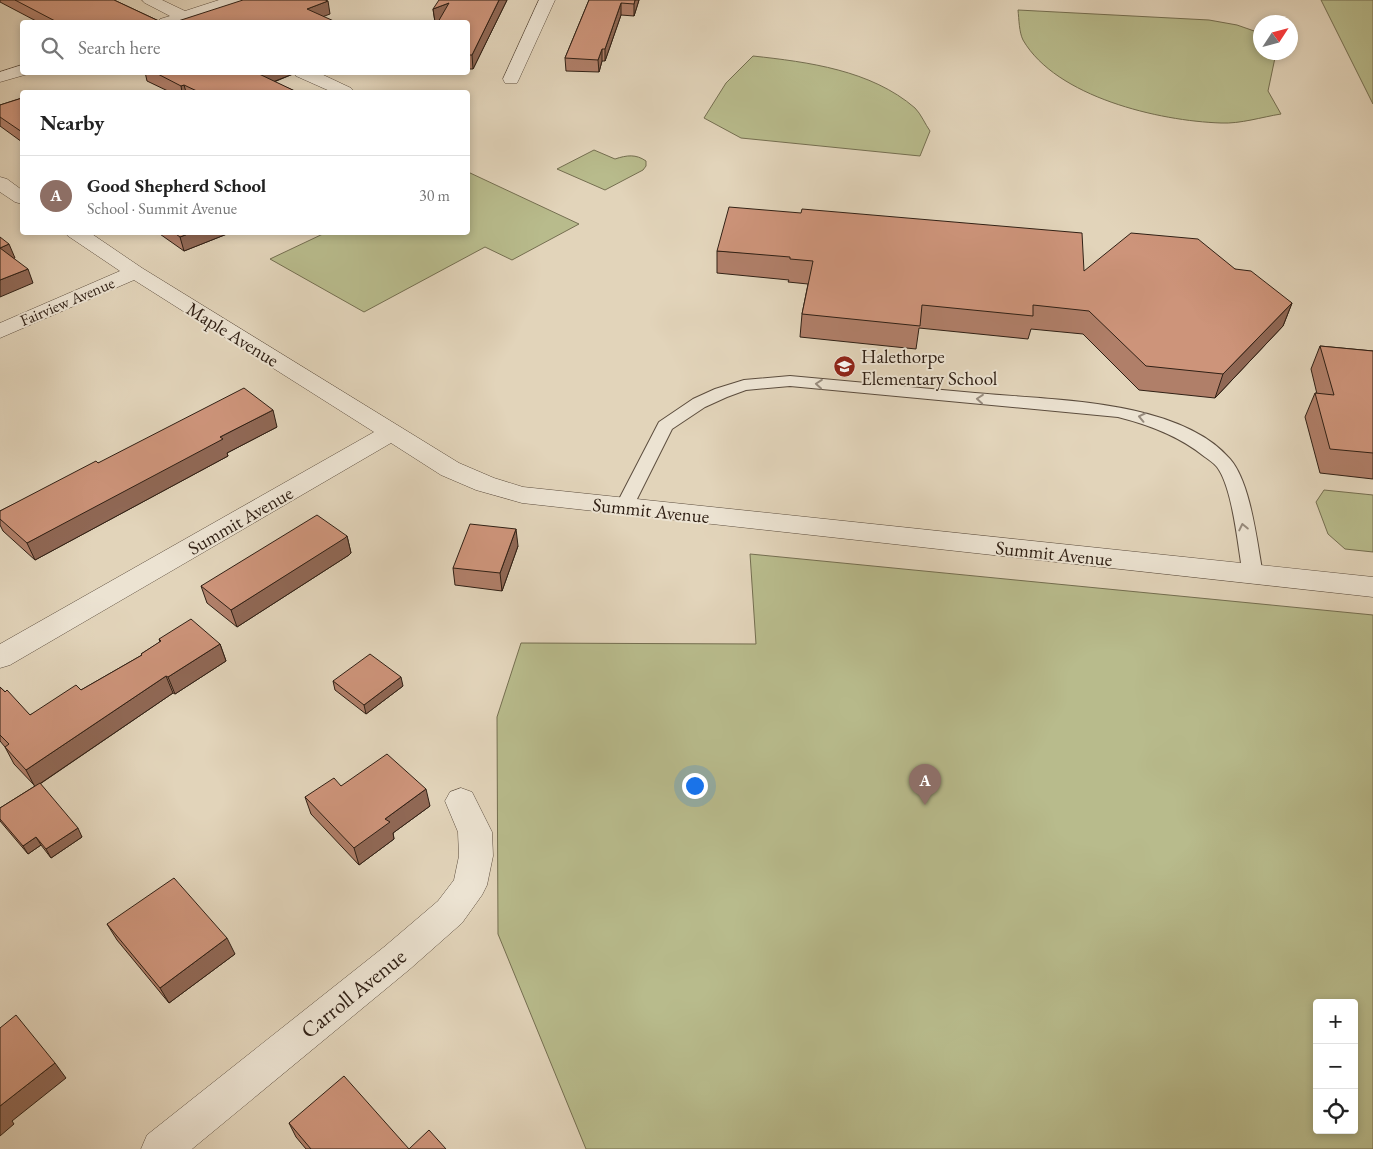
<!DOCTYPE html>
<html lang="en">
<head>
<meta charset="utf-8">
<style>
  :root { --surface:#fff; --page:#f2f2f2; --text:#222; --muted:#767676; --line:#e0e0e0; --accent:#1a73e8 }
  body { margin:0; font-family:"EB Garamond",serif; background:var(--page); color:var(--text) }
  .controls { position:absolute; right:15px; bottom:15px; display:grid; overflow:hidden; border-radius:5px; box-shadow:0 2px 8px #0003 }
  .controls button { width:45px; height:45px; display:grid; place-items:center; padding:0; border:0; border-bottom:1px solid var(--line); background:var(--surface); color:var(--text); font:25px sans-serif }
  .compass { position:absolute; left:1253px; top:15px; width:45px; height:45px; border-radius:50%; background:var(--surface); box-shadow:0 2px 8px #0003; rotate:54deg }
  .you { position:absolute; left:694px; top:785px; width:18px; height:18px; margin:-12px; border:4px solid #fff; border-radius:50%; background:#1a73e8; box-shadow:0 0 0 8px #1a73e833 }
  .badge { display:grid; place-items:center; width:32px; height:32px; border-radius:50%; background:var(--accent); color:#fff; font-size:16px; font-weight:700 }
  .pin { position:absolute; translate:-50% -41px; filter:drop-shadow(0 1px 2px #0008) }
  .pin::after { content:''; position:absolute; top:26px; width:18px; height:15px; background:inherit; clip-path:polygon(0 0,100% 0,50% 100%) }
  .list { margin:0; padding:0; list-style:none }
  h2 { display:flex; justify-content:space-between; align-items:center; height:65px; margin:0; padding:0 20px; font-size:21px }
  h2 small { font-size:16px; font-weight:400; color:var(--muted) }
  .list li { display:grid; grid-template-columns:32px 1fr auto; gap:15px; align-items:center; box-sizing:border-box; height:80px; padding:0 20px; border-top:1px solid var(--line) }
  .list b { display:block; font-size:19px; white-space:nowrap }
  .list p { margin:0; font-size:16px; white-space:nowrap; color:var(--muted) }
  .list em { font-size:16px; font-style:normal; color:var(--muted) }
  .icon { flex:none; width:28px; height:28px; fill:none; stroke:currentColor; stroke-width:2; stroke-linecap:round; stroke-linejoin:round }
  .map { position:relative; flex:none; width:1373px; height:1149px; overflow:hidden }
  .search { position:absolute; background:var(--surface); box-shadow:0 2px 8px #0003; left:20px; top:20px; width:450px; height:55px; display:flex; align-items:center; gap:12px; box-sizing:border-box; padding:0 18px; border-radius:5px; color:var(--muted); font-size:19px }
  .panel { position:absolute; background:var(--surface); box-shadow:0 2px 8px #0003; left:20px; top:90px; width:450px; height:145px; border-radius:5px }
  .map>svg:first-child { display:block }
  .green { fill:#b8bb8c; stroke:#746e50; fill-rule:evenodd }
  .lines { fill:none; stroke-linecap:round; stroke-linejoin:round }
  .service-casing { stroke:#5c4d3e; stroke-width:2 }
  .minor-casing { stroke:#5c4d3e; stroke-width:1 }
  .service { fill:#ece3d2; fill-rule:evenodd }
  .minor { fill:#ece3d2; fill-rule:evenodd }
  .wall { fill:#b07f69; stroke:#302015 }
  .shaded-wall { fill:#906855; stroke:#302015 }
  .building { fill:#cd947a; stroke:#302015 }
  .oneway { stroke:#978b7d }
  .labels { text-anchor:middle; stroke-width:4; stroke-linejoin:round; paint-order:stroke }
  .far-street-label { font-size:16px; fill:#302015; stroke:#ece3d2 }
  .street-label { font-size:19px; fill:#302015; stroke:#ece3d2 }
  .poi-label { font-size:19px; fill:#302015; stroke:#ece3d2; text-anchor:start }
  .near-street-label { font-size:22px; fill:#302015; stroke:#ece3d2 }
</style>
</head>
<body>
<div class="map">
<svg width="1373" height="1149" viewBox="0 0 1373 1149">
  <rect width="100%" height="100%" fill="#e2d4ba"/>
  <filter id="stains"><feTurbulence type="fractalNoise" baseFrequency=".004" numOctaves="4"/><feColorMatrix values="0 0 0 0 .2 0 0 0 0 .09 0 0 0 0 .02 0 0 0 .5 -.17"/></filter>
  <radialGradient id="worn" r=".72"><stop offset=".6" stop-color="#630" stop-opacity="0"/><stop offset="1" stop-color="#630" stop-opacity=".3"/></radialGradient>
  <g class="green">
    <path d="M1321 0H1373V104Z"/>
    <path d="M1018 10 1209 20 1237 25 1260 33V52L1276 53 1268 91 1281 114C1262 117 1240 124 1221 123 1159 121 1056 97 1023 40 1019 32 1019 19 1018 10Z"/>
    <path d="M753 56C808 62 871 70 915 108 921 114 925 124 930 131L920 156 741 138 704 118 726 83Z"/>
    <path d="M594 150 615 159C627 155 636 154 646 161V166L643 170 605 190 557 169Z"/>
    <path d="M468 172 579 224 512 260 485 247 364 312 270 259 325 233 468 232Z"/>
    <path d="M1324 490 1373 495V552L1345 549 1328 534 1316 502Z"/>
    <path d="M750 554 1373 615V1149H586L498 934 497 717 521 643 756 644ZM1317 1003H1354V1130H1317Z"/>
  </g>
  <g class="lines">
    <defs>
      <path id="service" d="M790 376C852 382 913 387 975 393 1049 400 1179 399 1230 459 1251 483 1257 543 1263 575L1260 580 1253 582 1246 580 1243 575C1238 548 1233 488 1217 467 1214 463 1209 460 1205 457 1179 436 1150 425 1118 417L790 386 746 390 727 397 705 407 672 429 631 511 624 513 617 511 615 507 659 422 693 399 715 389 744 380Z"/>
      <g id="minor">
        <path d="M142 0H162L185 11 219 0H243L240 3 198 17 202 21 201 22H159L160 19 170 16 145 3Z"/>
        <path d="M539 0H555L519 79 517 83H505L503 79Z"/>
        <path d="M22 65V72L28 74 0 82V72Z"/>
        <path d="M294 72H317L351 88 354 92H332L296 76Z"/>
        <path d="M0 177 7 179 22 190V204L15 202 0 192Z"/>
        <path d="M65 232H89L142 268 459 463 494 478 523 487 1373 577V597L522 503 476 490 441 475 391 443 10 665 0 668V644L374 432 134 280 0 338V323L120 271 68 236Z"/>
        <path d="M461 788 472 792 492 832 493 856 487 885 482 895 462 923 410 969 192 1149H141L147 1135 384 947 438 901 454 880 459 856 458 832 445 801 450 792Z"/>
      </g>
    </defs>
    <use href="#service" class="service-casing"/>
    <use href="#minor" class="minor-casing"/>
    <use href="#service" class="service"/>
    <use href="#minor" class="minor"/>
  </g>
  <g class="wall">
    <path d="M0 0H114L161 22H38L0 2Z"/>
    <path d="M507 0 473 69H468V22L439 21 435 22 433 9Z"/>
    <path d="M589 0H639L634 16 621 15 605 61H602L599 72 566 71 565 58Z"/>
    <path d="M145 72H293V74L274 82 297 92H170L147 81Z"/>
    <path d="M22 98V142L0 126V105Z"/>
    <path d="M157 232H232L184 251Z"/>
    <path d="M717 251 1084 271 1235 269 1292 303 1283 326 1215 398 1139 390 1083 334 1031 329 1028 339 919 328 916 349 800 337 802 314 808 284 788 282 789 280 717 273Z"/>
    <path d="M1320 346 1373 351V479L1320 473 1305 417 1315 393 1317 394 1311 369Z"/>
    <path d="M277 427 227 453 228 456 35 560 3 531 0 525V511L98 463Z"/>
    <path d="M347 536 351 553 349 555 237 627 207 603 201 586Z"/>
    <path d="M518 546 502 591 455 585 453 568Z"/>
    <path d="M159 639 220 644 226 661 175 694 173 693 40 784 82 837 51 858 41 845 28 854 0 821V808L35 786 14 764 5 747 0 741V687L30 715 81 690 142 655 141 654 160 642Z"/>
    <path d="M333 681 403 686 366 714 335 690Z"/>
    <path d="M341 786 430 806 393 833 394 839 359 865 311 814 305 797Z"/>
    <path d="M107 924 235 954 169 1003 117 940Z"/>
    <path d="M289 1123 409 1149H446H306L296 1137Z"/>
  </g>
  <g class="shaded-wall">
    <path d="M499 0H507L473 69 472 55Z"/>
    <path d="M635 0H639L634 16V4Z"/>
    <path d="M328 1 330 14 309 22 307 9Z"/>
    <path d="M449 3 451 16 435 22 433 9Z"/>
    <path d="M621 3V15L605 61V49Z"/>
    <path d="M602 49V61L599 72 598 60Z"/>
    <path d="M260 72H293V74L260 87 257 73Z"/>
    <path d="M184 85 186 92H182L181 86Z"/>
    <path d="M193 232H232L184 251 180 237Z"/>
    <path d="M9 244 15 258 5 262 0 248Z"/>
    <path d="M28 269 33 283 0 297V280Z"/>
    <path d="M1292 303 1283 326 1215 398 1223 374Z"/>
    <path d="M273 410 277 427 227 453 228 456 35 560 27 543 220 437Z"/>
    <path d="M516 529 518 546 502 591 500 573Z"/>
    <path d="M347 536 351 553 349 555 237 627 231 610Z"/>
    <path d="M220 644 226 661 175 694 168 677Z"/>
    <path d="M166 676 173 693 35 787 26 770Z"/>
    <path d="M401 677 403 686 366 714 364 705Z"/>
    <path d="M426 789 430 806 393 833 394 839 359 865 354 848 385 819Z"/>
    <path d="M78 828 82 837 51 858 46 849Z"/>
    <path d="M36 837 41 845 28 854 23 846Z"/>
    <path d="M227 938 235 954 169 1003 160 988Z"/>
    <path d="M55 1063 66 1078 12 1121 14 1124 0 1136V1106Z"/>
  </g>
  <g class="building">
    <path d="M15 0H114L161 22H57Z"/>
    <path d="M243 0H325L328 1 307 9 336 22H175Z"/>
    <path d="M439 0H499L472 55H468V22H438L449 3 433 9Z"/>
    <path d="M589 0H635L634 4 621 3 605 49H602L598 60 565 58Z"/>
    <path d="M154 72H260L257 73 297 92H199L184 85 181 86Z"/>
    <path d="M22 98V132L0 117V105Z"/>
    <path d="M729 207 801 213 802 209 1082 233 1084 271 1131 233 1198 239 1235 269 1251 271 1292 303 1223 374 1146 366 1089 311 1033 305V316L922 305 920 326 802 314 813 261 790 259V257L717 251Z"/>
    <path d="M173 232H193L180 237Z"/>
    <path d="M0 237 9 244 0 248Z"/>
    <path d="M0 248 28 269 0 280Z"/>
    <path d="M1320 346 1373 351V453L1330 449 1315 393 1334 395Z"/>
    <path d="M244 388 273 410 220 437 223 439 27 543 0 519V511L96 461 98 463Z"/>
    <path d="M317 515 347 536 345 538 231 610 201 586Z"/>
    <path d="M470 524 516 529 500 573 453 568Z"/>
    <path d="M191 619 220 644 168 677 166 676 26 770 5 747 9 744 0 735V687L5 692 7 690 30 715 76 685 81 690 142 655 141 654 161 641 159 639Z"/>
    <path d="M370 654 401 677 364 705 333 681Z"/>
    <path d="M387 754 426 789 385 819 390 822 354 848 305 797 334 778 341 786Z"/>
    <path d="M40 783 78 828 46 849 36 837 23 846 0 819V808Z"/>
    <path d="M174 878 227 938 160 988 107 924Z"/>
    <path d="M16 1015 55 1063 0 1106V1028Z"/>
    <path d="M344 1076 409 1149 429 1130 446 1149H311L289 1123Z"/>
  </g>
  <defs><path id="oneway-chevron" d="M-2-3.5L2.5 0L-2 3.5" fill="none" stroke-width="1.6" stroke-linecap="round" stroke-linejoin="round" transform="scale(1.25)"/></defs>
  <g class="oneway">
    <use href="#oneway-chevron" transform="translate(819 384) rotate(-175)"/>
    <use href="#oneway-chevron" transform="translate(980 399) rotate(-175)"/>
    <use href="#oneway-chevron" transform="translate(1142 417) rotate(-168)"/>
    <use href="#oneway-chevron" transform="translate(1243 527) rotate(-102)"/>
  </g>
  <defs>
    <symbol id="school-disc" viewBox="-11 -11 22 22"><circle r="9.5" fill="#8f2418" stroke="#ece3d2"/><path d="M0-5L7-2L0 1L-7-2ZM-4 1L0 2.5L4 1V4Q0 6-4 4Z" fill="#fff"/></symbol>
  </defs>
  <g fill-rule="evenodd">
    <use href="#school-disc" x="832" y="354" width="25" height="25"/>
  </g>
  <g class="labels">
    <g class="far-street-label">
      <text transform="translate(67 301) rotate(-23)" y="6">Fairview Avenue</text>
    </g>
    <g class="street-label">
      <text transform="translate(233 334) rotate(32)" y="7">Maple Avenue</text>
      <text transform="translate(651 510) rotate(6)" y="7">Summit Avenue</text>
      <text transform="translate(240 520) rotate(-30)" y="7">Summit Avenue</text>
      <text transform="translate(1054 553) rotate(6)" y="7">Summit Avenue</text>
    </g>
    <g class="poi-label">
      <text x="861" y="363">Halethorpe<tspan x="861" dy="22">Elementary School</tspan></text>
    </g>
    <g class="near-street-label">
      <text transform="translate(353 993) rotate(-39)" y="8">Carroll Avenue</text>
    </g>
  </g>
  <rect width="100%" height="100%" filter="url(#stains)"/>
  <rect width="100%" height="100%" fill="url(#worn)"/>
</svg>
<div class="controls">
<button>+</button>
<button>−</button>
<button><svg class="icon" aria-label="locate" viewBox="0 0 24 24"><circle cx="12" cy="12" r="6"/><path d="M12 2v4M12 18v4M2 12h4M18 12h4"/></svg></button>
</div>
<svg class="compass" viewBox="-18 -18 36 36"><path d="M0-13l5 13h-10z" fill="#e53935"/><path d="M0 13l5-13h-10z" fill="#767676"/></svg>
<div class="you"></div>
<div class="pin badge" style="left:925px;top:805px;background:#8d6e63">A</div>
<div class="search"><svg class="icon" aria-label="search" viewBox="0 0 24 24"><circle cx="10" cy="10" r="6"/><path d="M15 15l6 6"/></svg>Search here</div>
<section class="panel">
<h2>Nearby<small></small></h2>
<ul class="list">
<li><span class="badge" style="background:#8d6e63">A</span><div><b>Good Shepherd School</b><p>School · Summit Avenue</p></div><em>30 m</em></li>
</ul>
</section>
</div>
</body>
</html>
